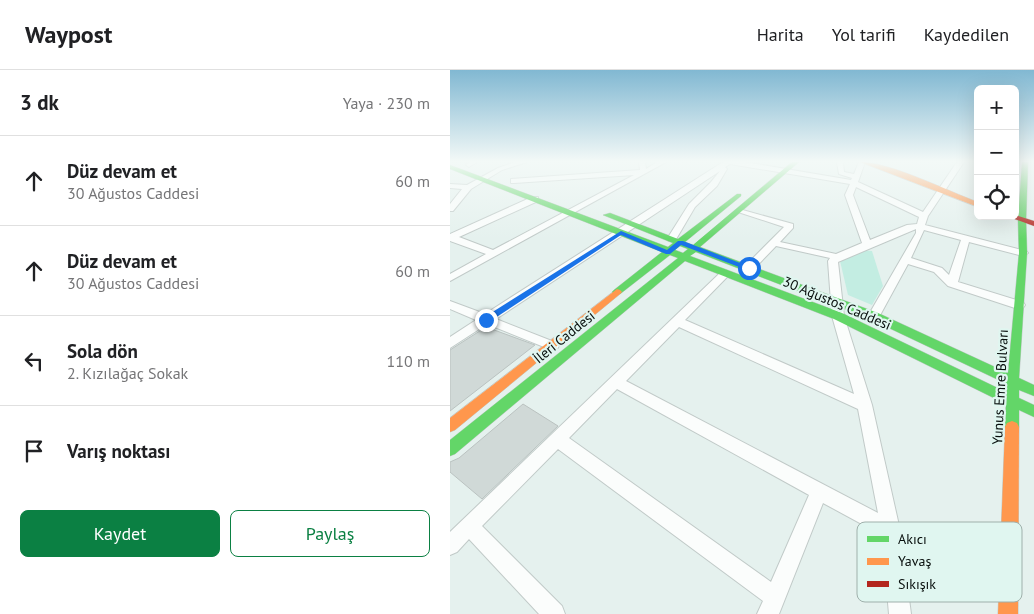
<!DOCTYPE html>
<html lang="tr">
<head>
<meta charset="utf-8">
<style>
  :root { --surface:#fff; --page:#f2f2f2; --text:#202124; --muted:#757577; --line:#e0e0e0; --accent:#0b8043 }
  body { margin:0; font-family:"PT Sans",sans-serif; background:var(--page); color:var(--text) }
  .controls { position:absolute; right:15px; top:15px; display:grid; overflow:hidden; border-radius:8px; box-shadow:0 5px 20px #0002 }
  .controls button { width:45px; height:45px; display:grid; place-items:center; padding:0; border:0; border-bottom:1px solid var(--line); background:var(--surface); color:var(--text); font:25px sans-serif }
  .stop { position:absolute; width:15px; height:15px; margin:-11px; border:4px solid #1a73e8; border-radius:50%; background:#fff }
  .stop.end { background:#1a73e8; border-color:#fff; box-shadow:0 1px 5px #0008 }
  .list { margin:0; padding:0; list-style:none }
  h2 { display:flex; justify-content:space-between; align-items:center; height:65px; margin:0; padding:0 20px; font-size:21px }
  h2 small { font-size:16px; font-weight:400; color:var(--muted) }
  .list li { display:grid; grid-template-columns:32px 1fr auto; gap:15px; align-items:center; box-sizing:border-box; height:90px; padding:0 20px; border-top:1px solid var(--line) }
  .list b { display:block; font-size:19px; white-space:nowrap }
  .list p { margin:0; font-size:16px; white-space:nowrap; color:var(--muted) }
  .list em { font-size:16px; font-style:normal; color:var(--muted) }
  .actions { display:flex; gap:10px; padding:15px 20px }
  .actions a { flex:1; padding:11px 0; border:1px solid var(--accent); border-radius:8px; text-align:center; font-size:18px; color:var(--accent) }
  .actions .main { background:var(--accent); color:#fff }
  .icon { flex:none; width:28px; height:28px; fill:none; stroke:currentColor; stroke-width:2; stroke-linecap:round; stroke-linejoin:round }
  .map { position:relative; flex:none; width:584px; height:544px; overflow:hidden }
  header { display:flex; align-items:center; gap:30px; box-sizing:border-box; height:70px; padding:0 25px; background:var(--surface); border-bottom:1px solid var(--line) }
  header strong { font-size:24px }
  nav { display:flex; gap:28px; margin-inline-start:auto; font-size:18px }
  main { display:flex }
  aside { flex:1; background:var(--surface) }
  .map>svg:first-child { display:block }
  .green { fill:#c3ede2 }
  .building { fill:#d0d9d7; stroke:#bac2c0 }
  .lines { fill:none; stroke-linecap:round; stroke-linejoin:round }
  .street-casing { stroke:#c1cac8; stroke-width:2 }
  .fast-casing { stroke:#c1cac8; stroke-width:1 }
  .slow-casing { stroke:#c1cac8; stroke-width:1 }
  .jam-casing { stroke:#c1cac8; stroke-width:1 }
  .street { fill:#fbfdfc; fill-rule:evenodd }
  .fast { fill:#63d668; fill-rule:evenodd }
  .slow { fill:#ff974d; fill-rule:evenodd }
  .jam { fill:#b3261e; fill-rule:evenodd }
  .route { fill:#1a73e8 }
  .labels { text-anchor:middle; stroke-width:4.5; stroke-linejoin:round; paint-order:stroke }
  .street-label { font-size:14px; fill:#060d0b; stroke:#e0f6f0 }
  .key { fill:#e0f6f0; stroke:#9fb0ab; stroke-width:1 }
  .key-label { font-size:14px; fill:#060d0b }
</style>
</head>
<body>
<header>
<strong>Waypost</strong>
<nav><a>Harita</a><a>Yol tarifi</a><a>Kaydedilen</a></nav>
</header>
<main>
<aside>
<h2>3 dk<small>Yaya · 230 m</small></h2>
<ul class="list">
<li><svg class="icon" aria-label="ahead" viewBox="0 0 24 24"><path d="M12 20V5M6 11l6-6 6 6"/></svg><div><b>Düz devam et</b><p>30 Ağustos Caddesi</p></div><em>60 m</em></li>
<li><svg class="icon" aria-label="ahead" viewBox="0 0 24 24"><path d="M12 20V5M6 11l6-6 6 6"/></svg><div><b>Düz devam et</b><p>30 Ağustos Caddesi</p></div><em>60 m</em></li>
<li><svg class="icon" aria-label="left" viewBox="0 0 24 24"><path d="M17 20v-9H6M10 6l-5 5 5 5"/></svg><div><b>Sola dön</b><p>2. Kızılağaç Sokak</p></div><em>110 m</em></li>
<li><svg class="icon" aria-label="arrive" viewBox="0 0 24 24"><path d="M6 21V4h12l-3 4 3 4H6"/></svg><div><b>Varış noktası</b></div></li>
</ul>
<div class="actions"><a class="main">Kaydet</a><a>Paylaş</a></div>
</aside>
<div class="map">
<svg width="584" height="544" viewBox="0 0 584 544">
  <rect width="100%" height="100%" fill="#e5f1ee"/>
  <path class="green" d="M410 180 422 181 433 216 422 235 398 225 390 191Z"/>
  <g class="building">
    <path d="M36 257 85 275 0 341V280Z"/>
    <path d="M73 334 108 356 32 429 0 402V392L9 388Z"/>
  </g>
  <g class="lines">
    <defs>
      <g id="street">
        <path d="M19 92H27L19 97 16 95Z"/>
        <path d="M65 92H77L52 100 21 119 3 141H0V134L12 119 0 118V114L17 115 48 98Z"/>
        <path d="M189 92H195L196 99 207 92H216L0 211V204L36 184 0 171V164L82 127H88V131L9 167 43 180 184 105 64 113H61V109L190 100Z"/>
        <path d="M273 92H295L401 110 402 108 389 104 387 92H393L394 102 404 104 409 92H415L408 112 473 142 507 92H514L478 146 475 155 576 181 578 183 573 186 519 172 508 212 573 232 575 235 573 238H565L498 216 484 202 458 194 428 249 424 250 418 246 466 163V159L388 192 394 246 422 335 450 460 461 544H439L432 465 373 433 329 544H307L313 531 108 379 32 456 112 536 115 544H89L19 469 7 482 0 485V462L271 202H279L280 204 235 250 404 324 382 246 378 191 380 188 326 176 303 200H295V196L334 157 285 141 289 139 343 154V158L330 172 386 184 412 173 395 125 400 114 280 94 275 97 277 99 267 116 245 137 225 171H219L217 169 239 134 261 112 270 101 46 249 107 273 109 276 107 279H99L37 254 0 278V267L26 250 0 239V231L35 244ZM406 117 469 147 467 154 457 155 420 170 403 125ZM474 160 511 170 499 205 492 198 461 188ZM229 257 408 339 428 443 176 311ZM167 319 359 425 321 512 119 368Z"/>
      </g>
      <path id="fast" d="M342 92H349L250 177 428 243 558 303 569 183 568 150 572 92H578L576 150 577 183 569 308 584 315V326L569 320V328L584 335V347L569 340V357L567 361 562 363 557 361 555 357 556 334 384 249 235 191 5 384 0 386V370L228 188 220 185 170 224H164L162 222 164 220 212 182 0 99V95L218 177 223 173 153 145 160 143 228 169 287 124H291V126L235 172 243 175ZM230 176 238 179 233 183 225 180ZM246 182 420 249 557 314 556 322 392 243 240 186Z"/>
      <g id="slow">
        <path d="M410 92C441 92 497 121 528 132V137Z"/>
        <path d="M167 219 170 220 172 222 170 224 5 360 0 362V348Z"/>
        <path d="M562 351 567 353 569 357 568 544H548L555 357 557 353Z"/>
      </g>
      <path id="jam" d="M565 145 584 151V156L556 146Z"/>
    </defs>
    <use href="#street" class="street-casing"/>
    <use href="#fast" class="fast-casing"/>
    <use href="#slow" class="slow-casing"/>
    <use href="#jam" class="jam-casing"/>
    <use href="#street" class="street"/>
    <use href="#fast" class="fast"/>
    <use href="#slow" class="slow"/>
    <use href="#jam" class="jam"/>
  </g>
  <linearGradient id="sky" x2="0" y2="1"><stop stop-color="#81b8d2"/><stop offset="0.54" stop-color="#f3f9f7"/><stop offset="1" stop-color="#f3f9f7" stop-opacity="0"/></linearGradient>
  <rect width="584" height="169" fill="url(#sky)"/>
  <path class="route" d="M171 161 217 180 228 171H233L303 198 297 200 231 175 220 184H216L171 165 39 252H33V248Z"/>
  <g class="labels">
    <g class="street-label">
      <text transform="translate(387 233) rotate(23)" y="5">30 Ağustos Caddesi</text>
      <text transform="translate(114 267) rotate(-39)" y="5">İleri Caddesi</text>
      <text transform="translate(550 317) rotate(-87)" y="5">Yunus Emre Bulvarı</text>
    </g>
  </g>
  <rect x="407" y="452" width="165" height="80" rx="8" class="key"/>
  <rect x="417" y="466" width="22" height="6" fill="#63d668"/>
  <rect x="417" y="488" width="22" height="7" fill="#ff974d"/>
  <rect x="417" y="511" width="22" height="6" fill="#b3261e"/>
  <g class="key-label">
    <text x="448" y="474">Akıcı</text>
    <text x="448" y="496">Yavaş</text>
    <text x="448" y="519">Sıkışık</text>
  </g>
</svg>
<div class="controls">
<button>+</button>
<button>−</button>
<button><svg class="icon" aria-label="locate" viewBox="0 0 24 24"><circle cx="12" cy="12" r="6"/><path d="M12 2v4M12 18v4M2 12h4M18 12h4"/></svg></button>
</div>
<div class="stop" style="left:299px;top:198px"></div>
<div class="stop end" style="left:36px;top:250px"></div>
</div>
</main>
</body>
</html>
